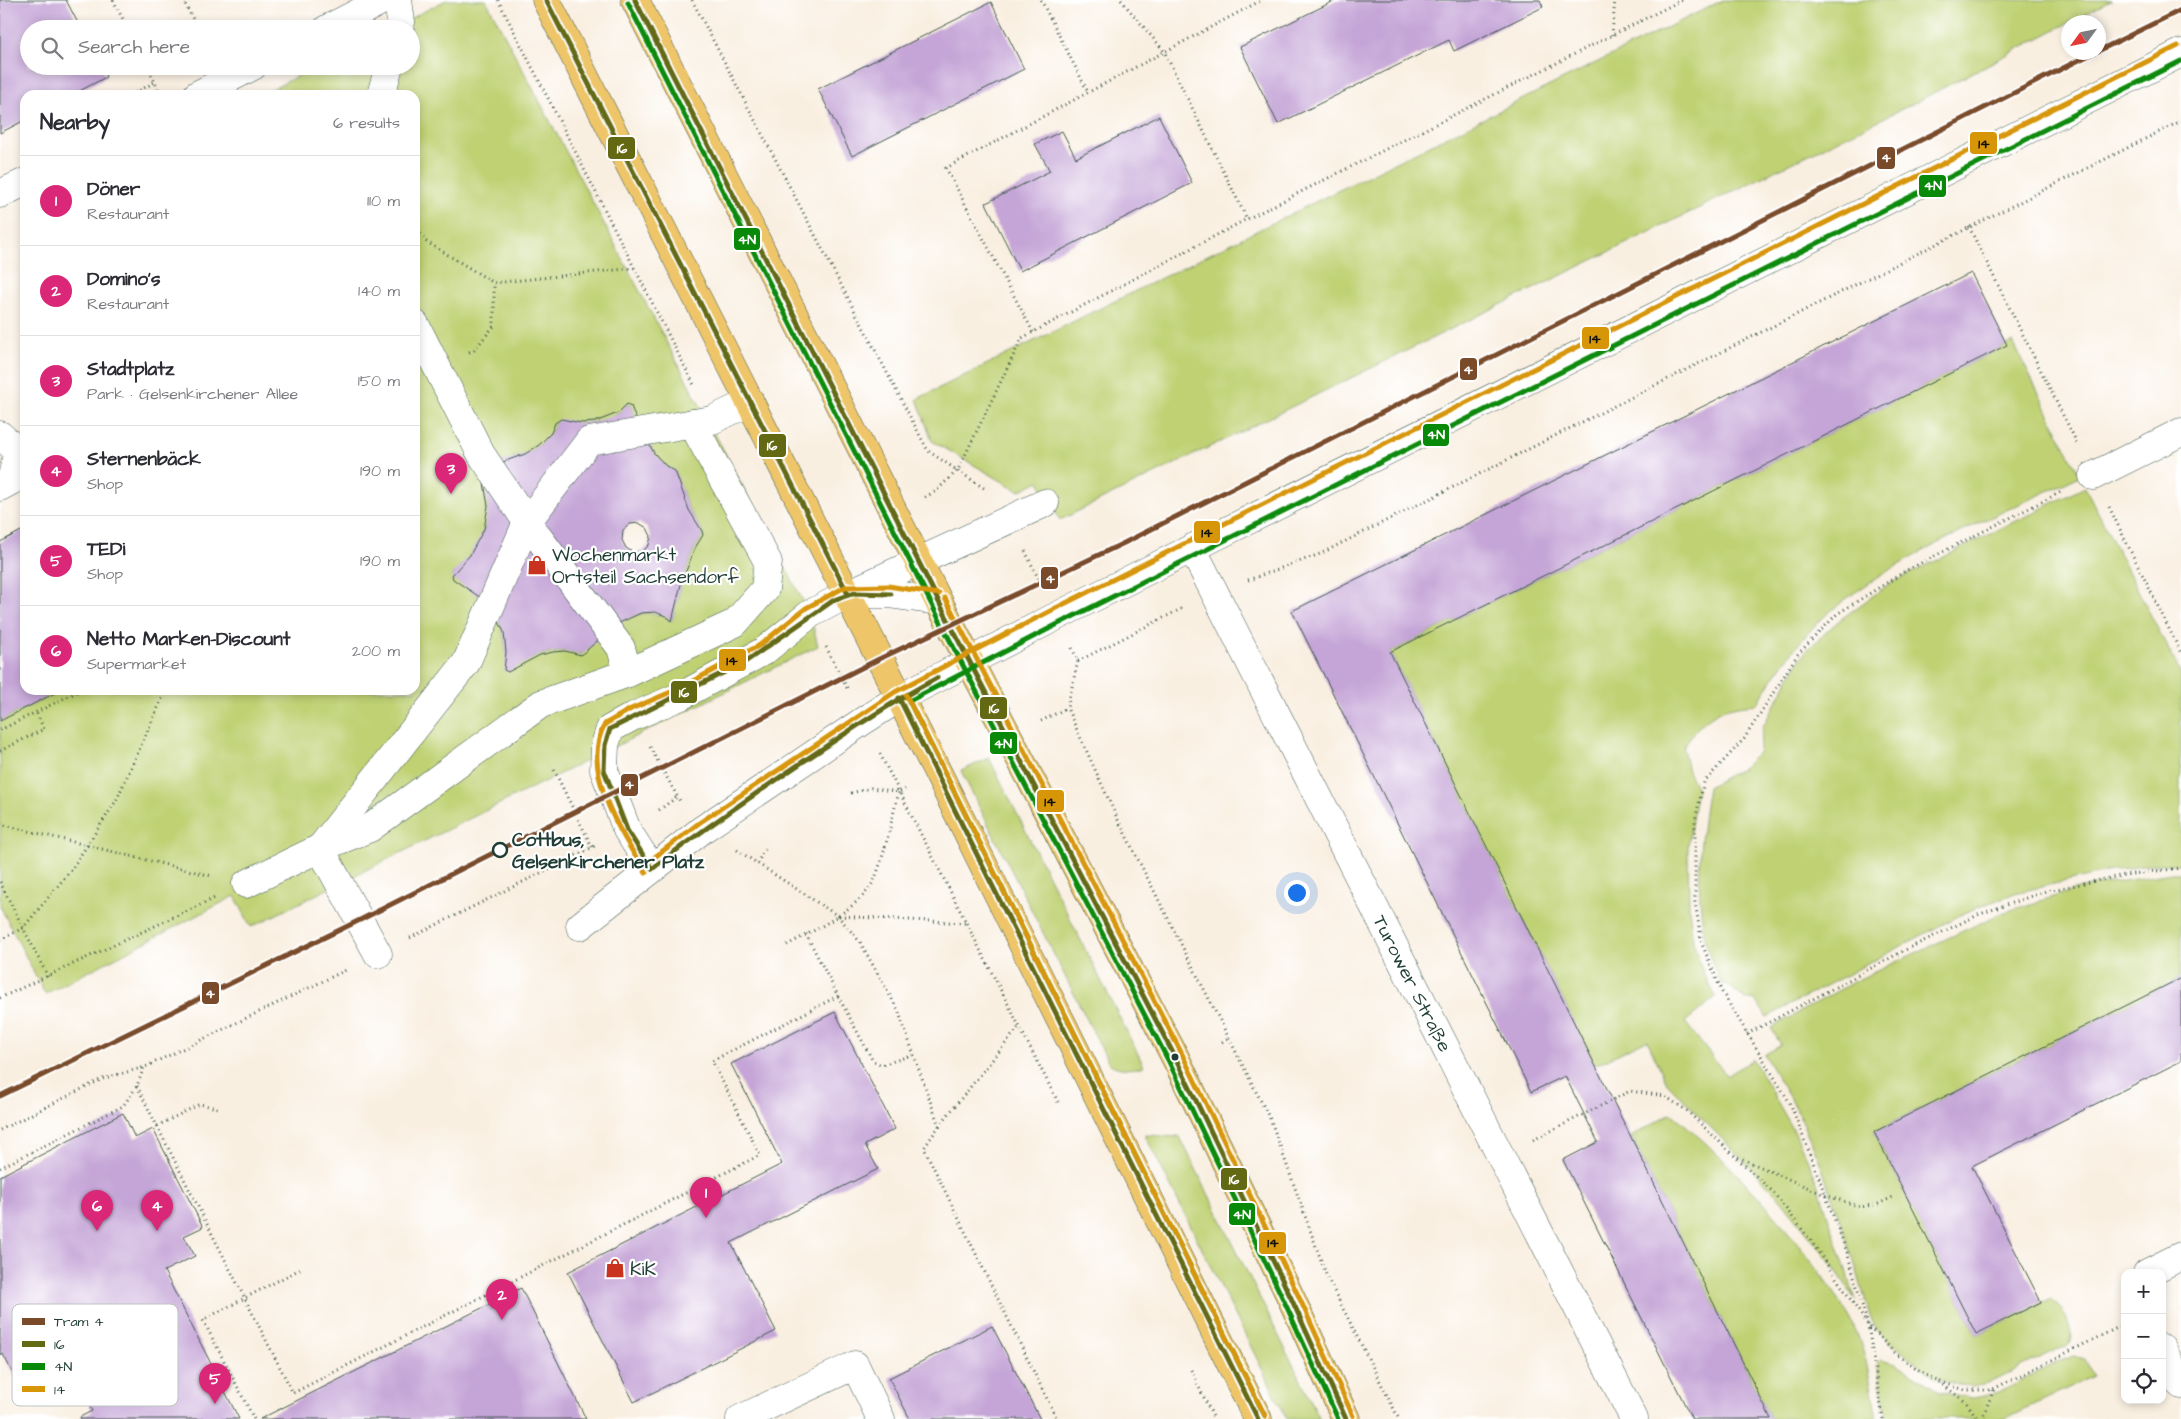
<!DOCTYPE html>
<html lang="en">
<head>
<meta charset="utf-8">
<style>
  :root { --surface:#fff; --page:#f2f2f3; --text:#2b2b33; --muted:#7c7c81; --line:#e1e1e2; --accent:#db2777 }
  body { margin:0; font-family:"Architects Daughter",sans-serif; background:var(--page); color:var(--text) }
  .controls { position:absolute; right:15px; bottom:15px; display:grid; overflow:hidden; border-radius:10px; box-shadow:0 2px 8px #0003 }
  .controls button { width:45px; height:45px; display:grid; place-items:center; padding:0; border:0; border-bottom:1px solid var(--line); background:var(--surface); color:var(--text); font:25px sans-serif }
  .compass { position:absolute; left:2061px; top:15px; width:45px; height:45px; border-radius:50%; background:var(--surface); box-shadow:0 2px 8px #0003; rotate:237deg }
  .you { position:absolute; left:1296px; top:892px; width:18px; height:18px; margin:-12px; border:4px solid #fff; border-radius:50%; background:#1a73e8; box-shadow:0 0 0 8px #1a73e833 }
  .badge { display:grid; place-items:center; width:32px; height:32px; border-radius:50%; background:var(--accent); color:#fff; font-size:16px; font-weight:700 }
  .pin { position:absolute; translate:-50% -41px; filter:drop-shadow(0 1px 2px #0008) }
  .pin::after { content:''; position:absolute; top:26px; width:18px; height:15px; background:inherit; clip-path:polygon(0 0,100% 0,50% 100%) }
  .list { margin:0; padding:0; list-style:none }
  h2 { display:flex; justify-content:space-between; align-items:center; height:65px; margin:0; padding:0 20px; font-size:21px }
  h2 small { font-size:16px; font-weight:400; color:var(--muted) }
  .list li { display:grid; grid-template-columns:32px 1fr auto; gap:15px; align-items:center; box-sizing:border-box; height:90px; padding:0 20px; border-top:1px solid var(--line) }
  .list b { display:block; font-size:19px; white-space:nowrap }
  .list p { margin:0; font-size:16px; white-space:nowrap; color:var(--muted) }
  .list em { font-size:16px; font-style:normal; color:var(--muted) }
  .icon { flex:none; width:28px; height:28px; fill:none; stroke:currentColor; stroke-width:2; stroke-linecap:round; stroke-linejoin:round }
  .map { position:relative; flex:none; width:2181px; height:1419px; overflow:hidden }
  .search { position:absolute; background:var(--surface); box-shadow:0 2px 8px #0003; left:20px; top:20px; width:400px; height:55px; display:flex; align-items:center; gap:12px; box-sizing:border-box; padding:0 18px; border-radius:28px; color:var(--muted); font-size:19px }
  .panel { position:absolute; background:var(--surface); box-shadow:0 2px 8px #0003; left:20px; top:90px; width:400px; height:605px; border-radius:15px }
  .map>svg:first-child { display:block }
  .green { fill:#bfd173; stroke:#6f8754; fill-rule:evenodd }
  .building { fill:#c5a5d7; fill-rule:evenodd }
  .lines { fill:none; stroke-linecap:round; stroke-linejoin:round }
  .minor-casing { stroke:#40584e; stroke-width:29 }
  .major-casing { stroke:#40584e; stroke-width:29 }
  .path { stroke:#40584e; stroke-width:3; stroke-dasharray:1 4; stroke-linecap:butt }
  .minor { stroke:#fff; stroke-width:28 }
  .major { stroke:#eec569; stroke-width:28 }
  .bus-1-casing { stroke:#fff; stroke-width:9 }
  .bus-2-casing { stroke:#fff; stroke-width:9 }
  .bus-3-casing { stroke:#fff; stroke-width:9 }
  .bus-1 { stroke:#636913; stroke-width:5 }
  .bus-2 { stroke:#088a08; stroke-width:5 }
  .bus-3 { stroke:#d79608; stroke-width:5 }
  .tram-1-casing { stroke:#fff; stroke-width:9 }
  .tram-1 { stroke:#7a4b2a; stroke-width:5 }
  .stop-dot { fill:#fff; stroke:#1f3d34; stroke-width:2.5 }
  .bus-dot { fill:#1f3d34; stroke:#fff; stroke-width:2 }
  .labels { text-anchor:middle; stroke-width:4.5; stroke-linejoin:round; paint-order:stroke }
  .poi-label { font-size:19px; fill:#1f3d34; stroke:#fff; text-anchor:start }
  .stop-label { font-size:19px; font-weight:bold; fill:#1f3d34; stroke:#fff; text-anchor:start }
  .street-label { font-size:19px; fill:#1f3d34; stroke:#fff }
  .key { fill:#fff; stroke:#bcc5c2; stroke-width:1 }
  .key-label { font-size:14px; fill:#1f3d34 }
  .line-badge { stroke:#fff; stroke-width:2 }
  .badge-label { font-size:14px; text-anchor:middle; font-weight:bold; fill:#fff }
  .pale-badge-label { font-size:14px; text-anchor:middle; font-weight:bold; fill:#111 }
</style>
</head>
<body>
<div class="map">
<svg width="2181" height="1419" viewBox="0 0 2181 1419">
  <rect width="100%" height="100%" fill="#fff"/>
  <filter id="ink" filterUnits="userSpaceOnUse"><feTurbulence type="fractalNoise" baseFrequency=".02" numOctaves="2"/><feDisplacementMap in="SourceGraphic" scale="10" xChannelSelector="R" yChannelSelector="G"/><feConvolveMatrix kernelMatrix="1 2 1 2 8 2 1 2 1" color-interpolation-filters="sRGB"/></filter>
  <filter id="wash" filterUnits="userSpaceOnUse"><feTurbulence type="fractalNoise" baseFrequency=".0096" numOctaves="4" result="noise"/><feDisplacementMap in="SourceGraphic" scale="20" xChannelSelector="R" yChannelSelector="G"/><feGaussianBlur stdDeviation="1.12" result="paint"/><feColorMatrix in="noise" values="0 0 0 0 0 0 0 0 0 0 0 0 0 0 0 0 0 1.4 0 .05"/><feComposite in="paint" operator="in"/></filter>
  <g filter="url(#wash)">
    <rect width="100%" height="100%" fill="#f9efe1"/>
    <g class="green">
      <path d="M446 0H486L810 614 818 646 251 927 235 896 45 994 0 906V721L61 690H415V95H261L317 66H411V29H390ZM627 404 631 406 633 414 654 453 666 466 675 471 689 510 702 531 703 535 695 548 681 584 672 621C638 598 606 631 581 655L565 651 540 655 506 652C503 613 485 598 453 579L452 575C470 557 487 535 488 508 489 498 485 487 483 477L500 463 525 454 539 445 551 433 555 423C581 423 609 426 627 404Z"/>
      <path d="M1723 0H2112L1912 104 1060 520 1039 481 1019 491 932 441 917 399Z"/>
      <path d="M2013 342 2080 476C2000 514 1913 549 1842 602 1807 628 1779 667 1757 704 1749 705 1741 705 1733 707 1713 710 1692 731 1683 748L1688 771 1697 789 1688 845 1689 908 1693 941 1703 972 1716 997 1685 1022 1727 1076 1753 1059 1793 1129 1813 1171 1856 1300 1829 1260 1778 1196 1667 1083 1647 1040 1595 1065 1390 652Z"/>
      <path d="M2085 487 2181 674V864H2153L2106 872 2015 893 1966 912 1767 1017 1754 999 1746 1000 1729 986 1722 985C1718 975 1712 965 1709 954 1694 903 1699 838 1708 787L1744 767 1758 753 1763 726 1797 664 1806 651 1837 622 1889 584Z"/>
      <path d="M989 758 1144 1066C1134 1070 1117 1070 1109 1063L961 771Z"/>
      <path d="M2171 873H2181V978L1874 1132 1976 1334 2052 1299C2062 1309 2077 1328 2070 1343L1988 1383 1972 1386 1958 1385 1934 1377 1892 1344 1876 1330 1869 1313 1854 1261 1818 1157 1795 1107 1764 1055 1781 1045 1771 1028 1855 981 2002 913 2081 888Z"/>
      <path d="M1671 1113C1723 1155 1767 1204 1808 1257 1823 1277 1839 1297 1851 1320 1866 1349 1871 1386 1877 1419H1771L1631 1137Z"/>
      <path d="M1145 1135 1180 1137 1320 1419H1287Z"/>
      <path d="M2074 1356 2085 1359 2093 1376 2004 1419H1887L1877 1363 1881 1360 1896 1364 1939 1391 1972 1398 1998 1393 2065 1358Z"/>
    </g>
    <g id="blocks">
      <g class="building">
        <path d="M0 0H66L81 29H29V66H101L106 77 72 95H25V120L0 133Z"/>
        <path d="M1336 0H1540L1543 7 1454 51 1449 40 1278 124 1240 47Z"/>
        <path d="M991 2 1024 69 852 156 818 89Z"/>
        <path d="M1159 116 1192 183 1020 271 986 203 1050 171 1035 144 1062 131 1076 158Z"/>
        <path d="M1971 273 2007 345 1390 652 1771 1419H1692L1563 1160 1598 1142 1565 1076 1531 1092 1292 611Z"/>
        <path d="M627 404 631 406 637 422 654 453 666 466 675 471 689 510 702 531 703 535 695 548 681 584 672 621 666 616 655 612 641 613 617 624 581 655 565 651 553 652 540 655 508 672 504 670 506 652 504 632 494 612 484 600 453 579 452 575 470 555 484 529 488 506 483 477 500 463 525 454 539 445 551 433 555 423 561 419 581 423 595 422 618 413ZM639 523 647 528 651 536 649 545 643 551 634 553 626 548 622 540 623 530 630 524Z"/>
        <path d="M25 529V690H61L0 721V542Z"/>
        <path d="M2181 978V1061L1972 1166 2041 1302 1976 1334 1874 1132Z"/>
        <path d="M835 1012 895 1129 865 1145 878 1169 731 1243 776 1331 634 1402 568 1272 782 1164 731 1064Z"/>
        <path d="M123 1113 135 1138 153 1129 203 1227 184 1236 195 1256 164 1271 239 1419H81L80 1417 92 1411 76 1379 28 1403 3 1354 0 1355V1176Z"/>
        <path d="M521 1288 586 1419H260L484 1307Z"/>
        <path d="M992 1326 1040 1419H910L889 1378Z"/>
      </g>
    </g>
  </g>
  <g filter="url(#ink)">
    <use href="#blocks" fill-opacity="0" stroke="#40584e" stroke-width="1"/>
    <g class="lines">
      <defs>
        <g id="minor">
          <path d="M398 0 401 22 399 29"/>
          <path d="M327 29 383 0"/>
          <path d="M197 95 253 66"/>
          <path d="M381 95 389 66"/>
          <path d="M0 194 25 182"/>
          <path d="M415 324 481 454 527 522 589 441 712 420 750 402"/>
          <path d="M0 435 18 451 11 481 0 487"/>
          <path d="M2093 476 2181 432"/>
          <path d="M1192 548 1634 1419"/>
          <path d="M855 594H888L938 601"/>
          <path d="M322 846 466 663 527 522 621 648 628 673"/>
          <path d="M320 848 378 954"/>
          <path d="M652 869 627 830 604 770 605 745 610 729 634 716 681 696 764 651 810 614 848 594 1045 503"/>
          <path d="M246 884 320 848 370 828 541 704 628 673 735 623 765 589 768 562 692 423"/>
          <path d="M580 926 703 829 863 721 899 698 1057 616 2181 53"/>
          <path d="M2147 1273 2181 1256"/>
          <path d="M2162 1348 2181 1385"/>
          <path d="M740 1419 855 1365 881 1419"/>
        </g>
        <g id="major">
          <path d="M546 0 938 773 1258 1419"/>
          <path d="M635 0 950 624 1175 1057 1291 1298 1346 1419"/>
        </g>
      </defs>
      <use href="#minor" class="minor-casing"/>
      <use href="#major" class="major-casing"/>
      <g class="path">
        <path d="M113 0 128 29"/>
        <path d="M183 0 198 29"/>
        <path d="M498 0 695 387"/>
        <path d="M692 0 928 451 987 490"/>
        <path d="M1041 0 1088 92"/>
        <path d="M1121 0 1164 51 1247 219"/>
        <path d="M1612 35 1615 0"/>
        <path d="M147 66 161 95"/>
        <path d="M131 95 155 82"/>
        <path d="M415 225 425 241 494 283 634 268"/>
        <path d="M1969 227 2077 443"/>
        <path d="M1033 332 946 168 1262 0"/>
        <path d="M469 352 474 350 494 326V283"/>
        <path d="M925 497 936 491 958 470 1022 338 1247 219 1682 0"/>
        <path d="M2109 507 2181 653"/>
        <path d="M1025 551 1041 584"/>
        <path d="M1248 580 1320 554 2181 121"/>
        <path d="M826 647 847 688"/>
        <path d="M1072 648 1078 661 1067 708 1118 820 1271 1121 1327 1277 1399 1419"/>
        <path d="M1078 661 1183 608"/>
        <path d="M1041 721 1067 708"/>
        <path d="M0 730 81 690"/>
        <path d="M650 747 681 803"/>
        <path d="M0 751 44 729 36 712"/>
        <path d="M880 754 1058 1102"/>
        <path d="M554 770 592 847"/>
        <path d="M851 793 871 788 899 792 905 789"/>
        <path d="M659 810 677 797"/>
        <path d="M0 824 212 876"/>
        <path d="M737 850 838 916 860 942 898 1010 939 1126 924 1148 1057 1419"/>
        <path d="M757 863 767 846"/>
        <path d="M0 882 48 977"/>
        <path d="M839 916 965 923"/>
        <path d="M410 938 595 846"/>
        <path d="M0 940 23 928 71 870 116 801 166 690"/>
        <path d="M787 945C813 931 863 907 875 878 886 851 891 820 899 792"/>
        <path d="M838 996 873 1061 882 1065 912 1055"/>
        <path d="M0 998 215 898"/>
        <path d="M1747 1034 1909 948 1980 914 2046 891 2125 875 2181 868"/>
        <path d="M1222 1042 1229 1038"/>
        <path d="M137 1086 157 1126 200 1104 221 1109"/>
        <path d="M157 1126 293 1393 760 1155 712 1061 838 996 806 934"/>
        <path d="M939 1126 1018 1028"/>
        <path d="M0 1130 102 1079 145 1067 346 970"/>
        <path d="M1533 1140 1630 1091 1665 1096 1687 1111 1773 1192 1811 1241 1868 1325 1897 1355 1932 1379 1965 1390H1991L2125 1324"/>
        <path d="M1738 1157 1825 1195 1861 1207 1878 1204 1895 1196"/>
        <path d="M0 1168 123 1106 137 1086 144 1067"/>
        <path d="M1191 1370 1214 1419"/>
        <path d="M1939 1382 1966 1402 1978 1419"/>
        <path d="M254 1419 203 1320 302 1268"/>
        <path d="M1883 1419 1868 1325 1847 1252 1811 1157 1790 1103 1722 992 1702 944 1695 902V820L1704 782 1744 739 1798 654 1837 614 1907 570 2061 492"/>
        <path d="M1984 1419 1983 1416 1994 1389"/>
      </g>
      <use href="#minor" class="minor"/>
      <use href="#major" class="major"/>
      <defs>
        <g id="bus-1">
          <path d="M546 0 848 594"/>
          <path d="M635 0 950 624 1175 1057 1291 1298 1346 1419"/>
          <path d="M899 698 1258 1419"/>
          <path d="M652 869 627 830 604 770 605 745 610 729 745 662 834 600 855 593 891 594"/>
          <path d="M652 869C700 831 751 797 801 763 846 733 890 703 937 678"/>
        </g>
        <g id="bus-2">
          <path d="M628 3 943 627 1168 1060 1284 1301 1338 1419"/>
          <path d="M1265 1416 909 701 1060 623 2181 61"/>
        </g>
        <g id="bus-3">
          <path d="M945 598 1182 1054 1298 1295 1353 1416"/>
          <path d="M906 695 1265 1416"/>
          <path d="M647 863 699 823 895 692 1054 609 2178 46"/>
          <path d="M646 873C622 835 579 769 605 724L631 709 678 689 760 645 806 608 845 587 888 586 939 594"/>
        </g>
      </defs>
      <use href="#bus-1" class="bus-1-casing"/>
      <use href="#bus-2" class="bus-2-casing"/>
      <use href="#bus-3" class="bus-3-casing"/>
      <use href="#bus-1" class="bus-1"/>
      <use href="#bus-2" class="bus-2"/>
      <use href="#bus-3" class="bus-3"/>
      <defs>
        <g id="tram-1">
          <path d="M2098 51 2181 10"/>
          <path d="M0 1096 360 920 879 659 1124 543 2095 52"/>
        </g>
      </defs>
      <use href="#tram-1" class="tram-1-casing"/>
      <use href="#tram-1" class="tram-1"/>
    </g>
  </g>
  <defs>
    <symbol id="shop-bare" viewBox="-9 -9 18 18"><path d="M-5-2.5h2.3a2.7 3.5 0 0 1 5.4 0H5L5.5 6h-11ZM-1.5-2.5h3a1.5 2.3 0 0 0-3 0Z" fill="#c8321e" stroke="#fff" stroke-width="2.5" paint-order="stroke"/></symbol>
  </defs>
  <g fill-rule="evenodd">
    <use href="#shop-bare" x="523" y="551" width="28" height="28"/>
    <use href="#shop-bare" x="601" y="1254" width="28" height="28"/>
  </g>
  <circle class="stop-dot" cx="500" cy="850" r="7"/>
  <circle class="bus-dot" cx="1175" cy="1057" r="4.5"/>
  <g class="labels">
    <g class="poi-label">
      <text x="552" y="561">Wochenmarkt<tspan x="552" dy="22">Ortsteil Sachsendorf</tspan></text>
      <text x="630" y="1275">KiK</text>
    </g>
    <g class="stop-label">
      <text x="512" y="846">Cottbus,<tspan x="512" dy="22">Gelsenkirchener Platz</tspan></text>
    </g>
    <g class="street-label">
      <text transform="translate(1413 983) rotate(63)" y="7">Turower Straße</text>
    </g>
  </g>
  <rect x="12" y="1304" width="166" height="102" rx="8" class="key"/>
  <rect x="22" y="1318" width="23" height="7" fill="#7a4b2a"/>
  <rect x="22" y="1341" width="23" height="6" fill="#636913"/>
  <rect x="22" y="1363" width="23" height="7" fill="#088a08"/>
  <rect x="22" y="1386" width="23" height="6" fill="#d79608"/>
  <g class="key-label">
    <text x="54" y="1326">Tram 4</text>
    <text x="54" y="1349">16</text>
    <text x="54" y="1371">4N</text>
    <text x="54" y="1394">14</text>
  </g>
  <g class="line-badge">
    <rect x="1969" y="131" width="29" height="24" rx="5" fill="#d79608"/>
    <rect x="607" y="136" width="29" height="24" rx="5" fill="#636913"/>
    <rect x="1876" y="146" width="20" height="24" rx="5" fill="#7a4b2a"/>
    <rect x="1918" y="174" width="29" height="24" rx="5" fill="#088a08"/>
    <rect x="733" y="227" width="28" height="24" rx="5" fill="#088a08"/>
    <rect x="1581" y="326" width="29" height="24" rx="5" fill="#d79608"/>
    <rect x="1459" y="357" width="19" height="24" rx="5" fill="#7a4b2a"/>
    <rect x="1422" y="423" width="28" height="24" rx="5" fill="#088a08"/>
    <rect x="758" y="433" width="29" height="25" rx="5" fill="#636913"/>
    <rect x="1193" y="520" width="28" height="24" rx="5" fill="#d79608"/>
    <rect x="1040" y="566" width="19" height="24" rx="5" fill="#7a4b2a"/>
    <rect x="718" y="648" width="29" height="24" rx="5" fill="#d79608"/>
    <rect x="670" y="680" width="28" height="24" rx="5" fill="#636913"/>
    <rect x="979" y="696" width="29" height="24" rx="5" fill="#636913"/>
    <rect x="989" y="731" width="29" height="24" rx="5" fill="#088a08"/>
    <rect x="620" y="773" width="19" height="24" rx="5" fill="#7a4b2a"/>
    <rect x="1036" y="789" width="29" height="24" rx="5" fill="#d79608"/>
    <rect x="201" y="981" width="19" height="24" rx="5" fill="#7a4b2a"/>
    <rect x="1220" y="1167" width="28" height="24" rx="5" fill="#636913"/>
    <rect x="1228" y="1202" width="28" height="24" rx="5" fill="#088a08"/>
    <rect x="1258" y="1231" width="29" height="24" rx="5" fill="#d79608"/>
  </g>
  <g class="badge-label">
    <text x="622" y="153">16</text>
    <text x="1886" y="162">4</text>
    <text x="1933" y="190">4N</text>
    <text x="747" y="244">4N</text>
    <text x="1468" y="374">4</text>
    <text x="1436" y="439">4N</text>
    <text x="772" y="450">16</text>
    <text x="1050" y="583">4</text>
    <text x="684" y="697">16</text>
    <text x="994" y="713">16</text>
    <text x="1003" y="748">4N</text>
    <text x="629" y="789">4</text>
    <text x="210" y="998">4</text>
    <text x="1234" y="1184">16</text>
    <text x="1242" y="1219">4N</text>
  </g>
  <g class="pale-badge-label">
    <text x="1984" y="148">14</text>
    <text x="1595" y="343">14</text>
    <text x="1207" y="537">14</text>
    <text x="732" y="665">14</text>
    <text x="1050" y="806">14</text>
    <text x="1273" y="1247">14</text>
  </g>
</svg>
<div class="controls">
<button>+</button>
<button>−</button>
<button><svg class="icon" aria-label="locate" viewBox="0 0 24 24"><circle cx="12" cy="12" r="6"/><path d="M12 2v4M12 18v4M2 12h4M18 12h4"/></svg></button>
</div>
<svg class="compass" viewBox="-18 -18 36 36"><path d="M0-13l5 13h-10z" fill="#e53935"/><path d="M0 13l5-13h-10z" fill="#7c7c81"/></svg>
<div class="you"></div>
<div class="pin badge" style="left:706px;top:1218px">1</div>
<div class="pin badge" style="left:502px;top:1320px">2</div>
<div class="pin badge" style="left:451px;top:494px">3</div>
<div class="pin badge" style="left:157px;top:1231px">4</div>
<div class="pin badge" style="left:215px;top:1404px">5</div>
<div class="pin badge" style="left:97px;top:1231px">6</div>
<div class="search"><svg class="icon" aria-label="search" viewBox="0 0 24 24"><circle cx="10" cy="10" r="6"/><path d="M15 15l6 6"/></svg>Search here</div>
<section class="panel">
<h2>Nearby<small>6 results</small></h2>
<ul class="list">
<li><span class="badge">1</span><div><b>Döner</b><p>Restaurant</p></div><em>110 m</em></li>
<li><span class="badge">2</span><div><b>Domino's</b><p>Restaurant</p></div><em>140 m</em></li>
<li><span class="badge">3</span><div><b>Stadtplatz</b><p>Park · Gelsenkirchener Allee</p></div><em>150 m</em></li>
<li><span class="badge">4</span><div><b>Sternenbäck</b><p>Shop</p></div><em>190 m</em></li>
<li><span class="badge">5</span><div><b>TEDi</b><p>Shop</p></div><em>190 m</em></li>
<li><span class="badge">6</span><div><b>Netto Marken-Discount</b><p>Supermarket</p></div><em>200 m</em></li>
</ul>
</section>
</div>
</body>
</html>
